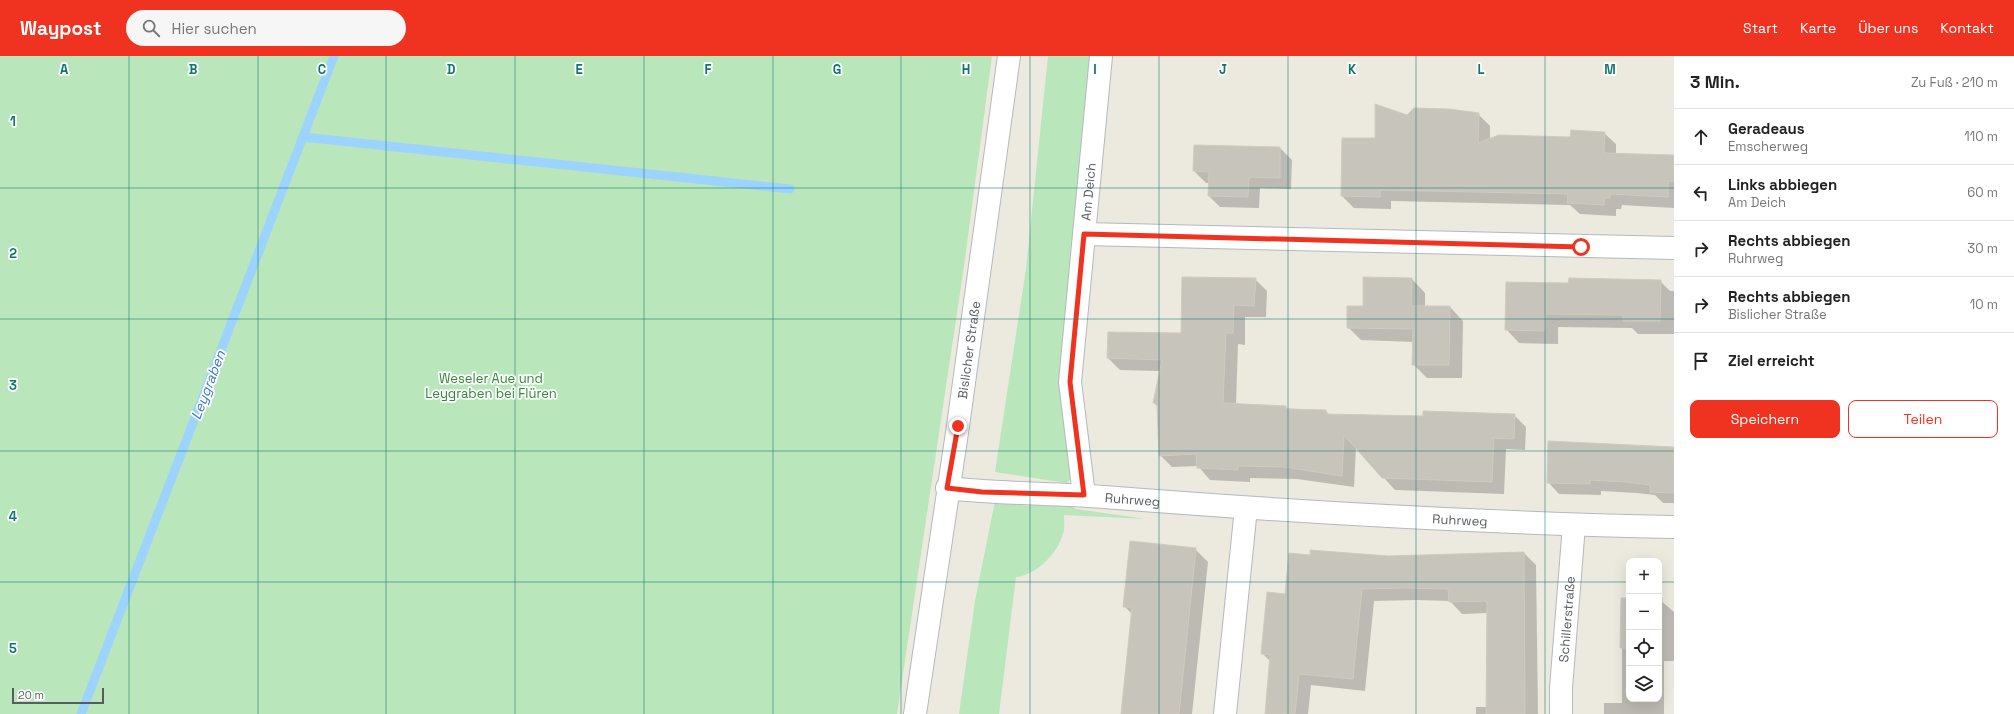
<!DOCTYPE html>
<html lang="de">
<head>
<meta charset="utf-8">
<style>
  :root { --surface:#fff; --page:#f6f6f6; --text:#222; --muted:#767676; --line:#e0e0e0; --accent:#f03321 }
  body { margin:0; font-family:"Space Grotesk",sans-serif; background:var(--page); color:var(--text) }
  .controls { position:absolute; right:12px; bottom:12px; display:grid; overflow:hidden; border-radius:8px; box-shadow:0 4px 16px #0002 }
  .controls button { width:36px; height:36px; display:grid; place-items:center; padding:0; border:0; border-bottom:1px solid var(--line); background:var(--surface); color:var(--text); font:20px sans-serif }
  .scale { position:absolute; left:12px; bottom:10px; width:92px; box-sizing:border-box; padding-left:4px; border:2px solid #585c61; border-top:0; font-size:11px; line-height:14px; white-space:nowrap; color:#585c61; -webkit-text-stroke:3px #fff; paint-order:stroke }
  .stop { position:absolute; width:12px; height:12px; margin:-9px; border:3px solid #f03321; border-radius:50%; background:#fff }
  .stop.end { background:#f03321; border-color:#fff; box-shadow:0 1px 4px #0008 }
  .list { margin:0; padding:0; list-style:none }
  h2 { display:flex; justify-content:space-between; align-items:center; height:52px; margin:0; padding:0 16px; font-size:17px }
  h2 small { font-size:13px; font-weight:400; color:var(--muted) }
  .list li { display:grid; grid-template-columns:26px 1fr auto; gap:12px; align-items:center; box-sizing:border-box; height:56px; padding:0 16px; border-top:1px solid var(--line) }
  .list b { display:block; font-size:15px; white-space:nowrap }
  .list p { margin:0; font-size:13px; white-space:nowrap; color:var(--muted) }
  .list em { font-size:13px; font-style:normal; color:var(--muted) }
  .actions { display:flex; gap:8px; padding:12px 16px }
  .actions a { flex:1; padding:9px 0; border:1px solid var(--accent); border-radius:8px; text-align:center; font-size:14px; color:var(--accent) }
  .actions .main { background:var(--accent); color:#fff }
  .icon { flex:none; width:22px; height:22px; fill:none; stroke:currentColor; stroke-width:2; stroke-linecap:round; stroke-linejoin:round }
  .map { position:relative; flex:none; width:1674px; height:658px; overflow:hidden }
  header { display:flex; align-items:center; gap:24px; box-sizing:border-box; height:56px; padding:0 20px; background:var(--accent); color:#fff }
  header strong { font-size:19px }
  nav { display:flex; gap:22px; margin-inline-start:auto; font-size:14px }
  .search { width:280px; height:36px; background:var(--page); display:flex; align-items:center; gap:10px; box-sizing:border-box; padding:0 14px; border-radius:22px; color:var(--muted); font-size:15px }
  main { display:flex }
  aside { flex:1; background:var(--surface) }
  .map>svg:first-child { display:block }
  .green { fill:#b9e6ba }
  .shadow { fill:#0003 }
  .lines { fill:none; stroke-linecap:round; stroke-linejoin:round }
  .stream { stroke:#9cd3ff; stroke-width:9 }
  .building { fill:#c7c4bc; stroke:#d1cbbd }
  .street-casing { stroke:#b5b8bd; stroke-width:24 }
  .secondary-casing { stroke:#b5b9bf; stroke-width:24 }
  .street { stroke:#fff; stroke-width:22 }
  .secondary { stroke:#fff; stroke-width:22 }
  .route { stroke:#f03321; stroke-width:5 }
  .grid { fill:none; stroke:#0f766e; stroke-width:1; stroke-opacity:0.55 }
  .labels { text-anchor:middle; stroke-width:3.5; stroke-linejoin:round; paint-order:stroke }
  .street-label { font-size:13px; fill:#585c61; stroke:#fff }
  .park-label { font-size:13px; fill:#318736; stroke:#fff }
  .water-label { font-size:14px; font-style:italic; fill:#3878be; stroke:#fff }
  .grid-label { font-size:13px; text-anchor:middle; font-weight:bold; fill:#0f766e; stroke:#fff; stroke-width:3.5; stroke-linejoin:round; paint-order:stroke }
</style>
</head>
<body>
<header>
<strong>Waypost</strong>
<div class="search"><svg class="icon" aria-label="search" viewBox="0 0 24 24"><circle cx="10" cy="10" r="6"/><path d="M15 15l6 6"/></svg>Hier suchen</div>
<nav><a>Start</a><a>Karte</a><a>Über uns</a><a>Kontakt</a></nav>
</header>
<main>
<div class="map">
<svg width="1674" height="658" viewBox="0 0 1674 658">
  <rect width="100%" height="100%" fill="#ece9df"/>
  <g class="green">
    <path d="M0 0H992L964 210 897 658H0Z"/>
    <path d="M1048 0H1093L1072 421 1067 427 995 416 1026 213Z"/>
    <path d="M995 445 1027 450 1043 446 1069 449 1076 453 1146 463 1064 459C1064 465 1065 472 1063 478 1057 498 1036 519 1016 521L999 658H959L975 545Z"/>
  </g>
  <g class="shadow">
    <path d="M1478 58 1490 70V83L1571 82 1604 77 1616 88V99L1674 100V152L1622 149 1621 153H1616V160L1580 158 1570 149 1391 145V153L1354 152 1342 140 1376 83 1407 60Z"/>
    <path d="M1195 90 1280 92 1292 104 1291 133 1260 132 1259 152 1220 151 1209 140 1210 127H1206L1194 115Z"/>
    <path d="M1255 223 1267 235 1266 261H1245V289L1238 288 1236 349 1326 355 1329 359 1424 361 1514 359 1526 371 1525 394 1506 393 1504 438 1395 434 1356 391 1354 431 1297 423 1250 422V426L1210 424 1198 410 1172 411 1160 399 1158 351 1154 347 1160 315 1120 314 1108 302 1109 277 1182 278Z"/>
    <path d="M1412 223 1425 237V251H1450L1463 265 1462 322H1427L1413 308 1414 286 1361 284 1348 271 1363 251Z"/>
    <path d="M1660 225 1670 235H1674V278H1638L1632 272 1558 271V288L1519 287 1506 273 1569 228Z"/>
    <path d="M1674 392V447H1663L1655 439 1637 437 1601 435V439L1559 438 1548 426Z"/>
    <path d="M1195 493 1208 506 1192 658H1121L1132 558 1124 550Z"/>
    <path d="M1524 497 1536 509 1538 658H1476V651H1487L1488 557 1462 558 1450 545 1417 544 1374 545 1365 635 1311 629 1308 658H1266L1271 606 1262 597 1286 539 1311 500 1388 501Z"/>
    <path d="M1622 543H1629V643H1659V543L1674 556V605H1664V658H1604V647H1622Z"/>
  </g>
  <g class="lines">
    <g class="stream">
      <path d="M303 81 790 133"/>
      <path d="M81 658 334 0"/>
    </g>
  </g>
  <g class="building">
    <path d="M1375 48 1407 59 1414 52 1449 53 1479 57 1478 87 1499 79 1570 81 1571 74 1605 76 1604 97 1674 99V125H1668V141L1610 138V142H1604V149L1567 147 1568 138 1380 134V141L1341 140 1342 82H1375Z"/>
    <path d="M1194 89 1280 91V122L1249 121 1248 141 1208 140 1209 116 1193 115Z"/>
    <path d="M1182 221 1256 222 1254 250 1234 249 1233 277H1226L1223 347 1286 350V353L1326 354V358L1423 360V355L1515 358 1514 383 1494 382 1492 426 1382 422 1344 379 1342 420 1284 411 1238 410V414L1197 412 1196 398 1159 400 1157 347H1153L1162 304 1107 302 1108 276 1181 277Z"/>
    <path d="M1363 221 1412 222 1411 250H1450L1449 309H1412L1413 273 1347 272V250H1363Z"/>
    <path d="M1569 222 1661 224 1660 265H1623V259L1545 258V275L1505 274 1506 226 1568 227Z"/>
    <path d="M1548 385 1674 391V437L1650 436V429L1625 426 1590 424V428L1547 427Z"/>
    <path d="M1130 485 1196 492 1179 658H1121L1132 551H1123Z"/>
    <path d="M1310 494 1388 500 1524 496 1525 658H1486L1487 545 1449 546 1448 533 1404 532 1362 533 1353 623 1299 618 1295 658H1265L1270 599 1261 598 1267 536 1285 538 1289 497 1310 499Z"/>
    <path d="M1621 542H1629V592H1620Z"/>
    <path d="M1659 542H1662L1661 592H1659Z"/>
  </g>
  <g class="lines">
    <defs>
      <g id="street">
        <path d="M1084 178 1674 192"/>
        <path id="s1" d="M947 432C999 438 1052 437 1104 441 1294 456 1484 467 1674 471"/>
        <path id="s2" d="M1084 439 1070 326 1101 0"/>
        <path d="M1225 658 1246 452"/>
        <path id="s3" d="M1561 658V632L1574 469"/>
      </g>
      <g id="secondary">
        <path id="s4" d="M915 658 958 370 1009 0"/>
      </g>
    </defs>
    <use href="#street" class="street-casing"/>
    <use href="#secondary" class="secondary-casing"/>
    <use href="#street" class="street"/>
    <use href="#secondary" class="secondary"/>
  </g>
  <g class="lines">
    <path class="route" d="M958 370 947 432 982 436 1084 439 1070 326 1084 178 1581 191"/>
  </g>
  <path class="grid" d="M129 0V658M258 0V658M386 0V658M515 0V658M644 0V658M773 0V658M901 0V658M1030 0V658M1159 0V658M1288 0V658M1416 0V658M1545 0V658M0 132H1674M0 263H1674M0 395H1674M0 526H1629M1659 526H1674"/>
  <g class="labels">
    <g class="street-label">
      <text dy="5" stroke="none"><textPath href="#s2" startOffset="305">Am Deich</textPath></text>
      <text dy="5" stroke="none"><textPath href="#s4" startOffset="368">Bislicher Straße</textPath></text>
      <text dy="5" stroke="none"><textPath href="#s1" startOffset="186">Ruhrweg</textPath></text>
      <text dy="5" stroke="none"><textPath href="#s1" startOffset="514">Ruhrweg</textPath></text>
      <text dy="5" stroke="none"><textPath href="#s3" startOffset="95">Schillerstraße</textPath></text>
    </g>
    <g class="park-label">
      <text x="491" y="327">Weseler Aue und<tspan x="491" dy="15">Leygraben bei Flüren</tspan></text>
    </g>
    <g class="water-label">
      <text transform="translate(208 329) rotate(-69)" y="5">Leygraben</text>
    </g>
  </g>
  <g class="grid-label">
    <text x="64" y="18">A</text>
    <text x="193" y="18">B</text>
    <text x="322" y="18">C</text>
    <text x="451" y="18">D</text>
    <text x="579" y="18">E</text>
    <text x="708" y="18">F</text>
    <text x="837" y="18">G</text>
    <text x="966" y="18">H</text>
    <text x="1095" y="18">I</text>
    <text x="1223" y="18">J</text>
    <text x="1352" y="18">K</text>
    <text x="1481" y="18">L</text>
    <text x="1610" y="18">M</text>
    <text x="13" y="70">1</text>
    <text x="13" y="202">2</text>
    <text x="13" y="334">3</text>
    <text x="13" y="465">4</text>
    <text x="13" y="597">5</text>
  </g>
</svg>
<div class="controls">
<button>+</button>
<button>−</button>
<button><svg class="icon" aria-label="locate" viewBox="0 0 24 24"><circle cx="12" cy="12" r="6"/><path d="M12 2v4M12 18v4M2 12h4M18 12h4"/></svg></button>
<button><svg class="icon" aria-label="layers" viewBox="0 0 24 24"><path d="M12 4l9 5-9 5-9-5zM3 14l9 5 9-5"/></svg></button>
</div>
<div class="scale">20 m</div>
<div class="stop" style="left:1581px;top:191px"></div>
<div class="stop end" style="left:958px;top:370px"></div>
</div>
<aside>
<h2>3 Min.<small>Zu Fuß · 210 m</small></h2>
<ul class="list">
<li><svg class="icon" aria-label="ahead" viewBox="0 0 24 24"><path d="M12 20V5M6 11l6-6 6 6"/></svg><div><b>Geradeaus</b><p>Emscherweg</p></div><em>110 m</em></li>
<li><svg class="icon" aria-label="left" viewBox="0 0 24 24"><path d="M17 20v-9H6M10 6l-5 5 5 5"/></svg><div><b>Links abbiegen</b><p>Am Deich</p></div><em>60 m</em></li>
<li><svg class="icon" aria-label="right" viewBox="0 0 24 24"><path d="M7 20v-9h11M14 6l5 5-5 5"/></svg><div><b>Rechts abbiegen</b><p>Ruhrweg</p></div><em>30 m</em></li>
<li><svg class="icon" aria-label="right" viewBox="0 0 24 24"><path d="M7 20v-9h11M14 6l5 5-5 5"/></svg><div><b>Rechts abbiegen</b><p>Bislicher Straße</p></div><em>10 m</em></li>
<li><svg class="icon" aria-label="arrive" viewBox="0 0 24 24"><path d="M6 21V4h12l-3 4 3 4H6"/></svg><div><b>Ziel erreicht</b></div></li>
</ul>
<div class="actions"><a class="main">Speichern</a><a>Teilen</a></div>
</aside>
</main>
</body>
</html>
